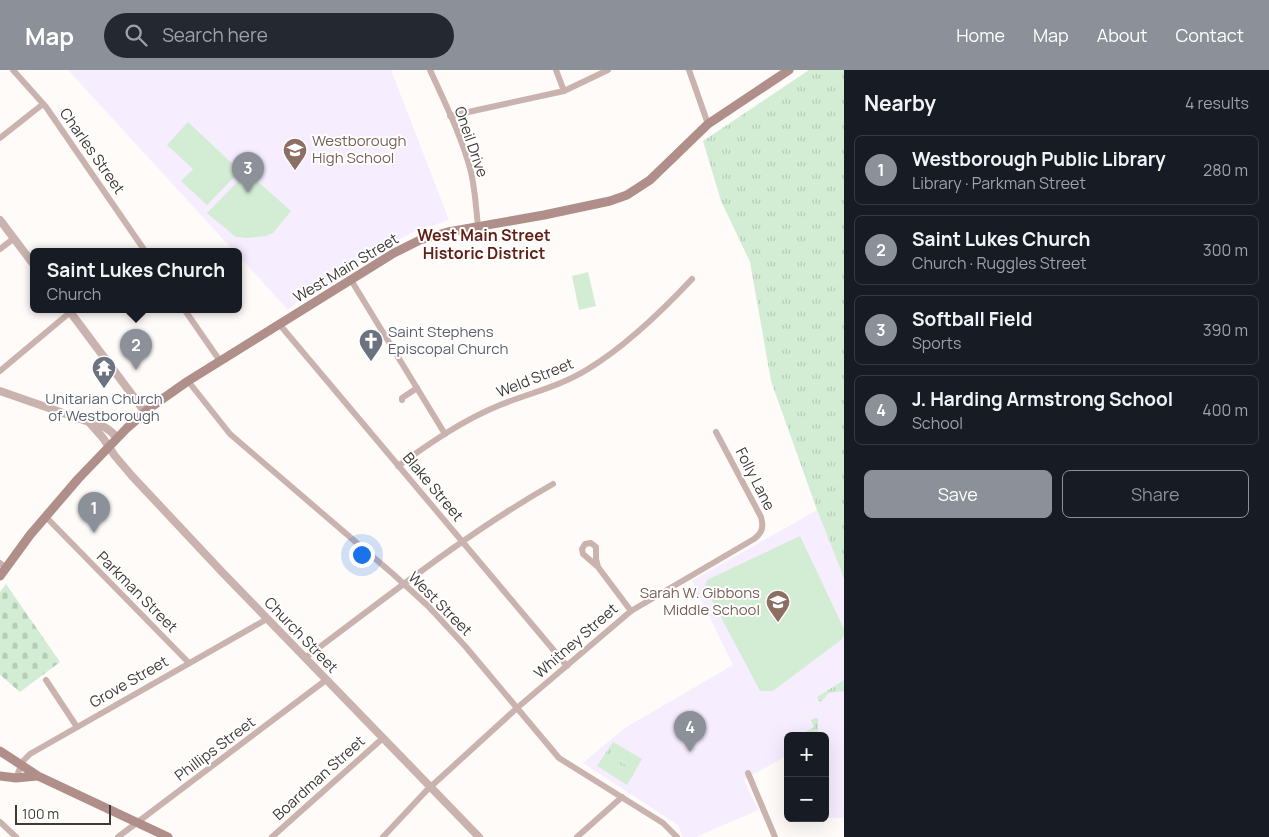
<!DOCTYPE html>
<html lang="en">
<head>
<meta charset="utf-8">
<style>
  :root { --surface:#171b24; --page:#242831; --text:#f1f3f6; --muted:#9ea1a6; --line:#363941; --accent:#8c9099 }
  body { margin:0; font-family:Manrope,sans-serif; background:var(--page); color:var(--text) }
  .controls { position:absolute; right:15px; bottom:15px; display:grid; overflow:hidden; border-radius:8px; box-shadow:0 5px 20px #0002 }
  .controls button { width:45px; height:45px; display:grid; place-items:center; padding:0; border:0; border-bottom:1px solid var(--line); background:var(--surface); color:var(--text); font:25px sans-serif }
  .scale { position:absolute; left:15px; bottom:12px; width:96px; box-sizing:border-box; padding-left:5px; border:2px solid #3f3a36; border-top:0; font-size:14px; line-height:18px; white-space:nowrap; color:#3f3a36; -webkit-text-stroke:4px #fff; paint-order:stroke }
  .you { position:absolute; left:361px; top:484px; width:18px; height:18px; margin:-12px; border:4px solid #fff; border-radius:50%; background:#1a73e8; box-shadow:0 0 0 8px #1a73e833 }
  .badge { display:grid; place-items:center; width:32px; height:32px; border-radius:50%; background:var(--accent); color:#fff; font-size:16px; font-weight:700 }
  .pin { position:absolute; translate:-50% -41px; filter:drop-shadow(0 1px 2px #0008) }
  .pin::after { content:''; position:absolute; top:26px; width:18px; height:15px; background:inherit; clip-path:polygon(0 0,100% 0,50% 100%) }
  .popup { position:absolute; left:30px; top:178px; width:212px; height:65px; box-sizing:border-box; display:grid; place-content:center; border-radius:8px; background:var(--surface); filter:drop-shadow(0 1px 4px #0005); font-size:16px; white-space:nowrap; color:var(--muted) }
  .popup b { font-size:19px; color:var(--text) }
  .popup::after { content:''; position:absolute; left:50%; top:100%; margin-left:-10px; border:10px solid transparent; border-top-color:var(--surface) }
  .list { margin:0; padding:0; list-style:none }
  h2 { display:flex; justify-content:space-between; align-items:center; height:65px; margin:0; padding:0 20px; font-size:21px }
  h2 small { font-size:16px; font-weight:400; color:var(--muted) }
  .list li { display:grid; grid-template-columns:32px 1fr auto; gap:15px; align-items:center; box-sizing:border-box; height:70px; margin:0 10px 10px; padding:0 10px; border:1px solid var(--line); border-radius:8px }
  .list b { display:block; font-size:19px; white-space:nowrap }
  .list p { margin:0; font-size:16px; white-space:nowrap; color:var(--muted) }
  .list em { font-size:16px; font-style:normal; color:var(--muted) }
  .actions { display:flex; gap:10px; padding:15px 20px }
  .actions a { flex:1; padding:11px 0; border:1px solid var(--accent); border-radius:8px; text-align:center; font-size:18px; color:var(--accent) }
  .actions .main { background:var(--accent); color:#fff }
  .icon { flex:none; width:28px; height:28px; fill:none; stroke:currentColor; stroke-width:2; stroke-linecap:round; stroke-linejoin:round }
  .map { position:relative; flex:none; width:844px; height:767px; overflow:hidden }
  header { display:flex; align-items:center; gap:30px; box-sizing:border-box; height:70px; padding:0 25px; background:var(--accent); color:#fff }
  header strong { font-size:24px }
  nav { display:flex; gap:28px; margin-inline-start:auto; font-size:18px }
  .search { width:350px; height:45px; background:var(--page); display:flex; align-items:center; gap:12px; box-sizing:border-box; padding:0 18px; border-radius:28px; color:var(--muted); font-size:19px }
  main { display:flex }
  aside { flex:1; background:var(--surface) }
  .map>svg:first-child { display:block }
  .education { fill:#f6edfe }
  .grass { fill:url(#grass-tufts) }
  .cemetery { fill:url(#cemetery-stones) }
  .garden { fill:#d3edd4 }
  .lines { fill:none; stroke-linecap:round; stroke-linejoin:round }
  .minor { stroke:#cab3af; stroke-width:6 }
  .tertiary { stroke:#cab3af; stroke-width:8 }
  .secondary { stroke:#b08f8a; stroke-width:9 }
  .labels { text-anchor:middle; stroke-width:4; stroke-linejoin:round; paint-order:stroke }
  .education-label { font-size:15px; fill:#785e54; stroke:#fff; text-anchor:start }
  .street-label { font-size:15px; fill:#3f3a36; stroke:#fff }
  .worship-label { font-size:15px; fill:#5b616d; stroke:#fff; text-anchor:start }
  .neighbourhood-label { font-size:16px; font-weight:bold; fill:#621f14; stroke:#fff }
</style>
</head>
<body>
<header>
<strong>Map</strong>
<div class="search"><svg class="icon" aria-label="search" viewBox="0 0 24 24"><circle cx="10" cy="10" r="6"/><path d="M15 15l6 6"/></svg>Search here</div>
<nav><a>Home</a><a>Map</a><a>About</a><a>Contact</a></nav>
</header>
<main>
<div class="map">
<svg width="844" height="767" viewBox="0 0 844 767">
  <defs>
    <pattern id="grass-tufts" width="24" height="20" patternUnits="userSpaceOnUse" patternTransform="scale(1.25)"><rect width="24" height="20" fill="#d3edd4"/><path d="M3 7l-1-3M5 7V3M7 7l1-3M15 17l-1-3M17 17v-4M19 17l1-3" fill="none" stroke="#b6ccb7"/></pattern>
    <pattern id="cemetery-stones" width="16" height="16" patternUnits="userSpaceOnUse" patternTransform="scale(1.25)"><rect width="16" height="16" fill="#d3edd4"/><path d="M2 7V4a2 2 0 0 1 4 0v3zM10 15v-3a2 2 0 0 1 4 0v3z" fill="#b6ccb7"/></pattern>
  </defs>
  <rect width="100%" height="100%" fill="#fefbf8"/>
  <g class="education">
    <path d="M68 0H391L449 150 415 161 378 180 300 230 288 240 239 186 238 181H234Z"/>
    <path d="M817 440 844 508V748H811H825V666H788V688L786 686 744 710 758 740 696 767H683L678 755 583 693 625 658 733 595 692 511Z"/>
  </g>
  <g class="grass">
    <path d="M809 0H844V508L817 440 771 311 750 192 721 131 703 71Z"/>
    <path d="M844 610V621L829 623 821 632 819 631 817 627Z"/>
    <path d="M815 648H818V666H798L814 657 811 650Z"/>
    <path d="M613 672 642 689 627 715 597 696Z"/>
  </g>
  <path class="cemetery" d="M6 514 60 592 20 622 0 605V522Z"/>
  <g class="garden">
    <path d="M188 52 240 101 207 135 181 111 193 99 167 75Z"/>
    <path d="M247 102 291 141 273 163 265 166 247 168 236 167 207 143Z"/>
    <path d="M588 202 596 236 579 240 572 206Z"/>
    <path d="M800 466 844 559V565L841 570 773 621H760L705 517 707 510Z"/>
    <path d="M616 677 636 689 630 698 611 686Z"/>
    <path d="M610 688 629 700 623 709 604 697Z"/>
  </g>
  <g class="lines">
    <g class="minor">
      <path d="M13 0 46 37 145 181"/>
      <path d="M430 0C445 33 462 67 471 102 475 119 476 138 478 156"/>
      <path d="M556 0 564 21"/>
      <path d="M689 0 708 54"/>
      <path d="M450 46 564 21 608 0"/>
      <path d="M0 68 43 34"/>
      <path d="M0 179 13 169"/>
      <path d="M351 210 445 364"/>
      <path d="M184 239 220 291"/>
      <path d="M280 255 567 596"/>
      <path d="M0 301 74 239"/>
      <path d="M188 311 230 364 393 504 428 536 465 576 559 688 663 753 677 767"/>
      <path d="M402 330V328L417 318"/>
      <path d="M398 396C430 373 463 350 500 335 530 323 561 316 588 299 626 276 662 241 692 209"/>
      <path d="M46 447 189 593"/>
      <path d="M0 493 6 498"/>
      <path d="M598 497 583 484 582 479 585 474 591 473 596 477V489L598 497 631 541"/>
      <path d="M305 588C386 528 465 464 553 414"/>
      <path d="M46 610 77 657"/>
      <path d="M748 703 775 767"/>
      <path d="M16 708 23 691 30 684 267 549"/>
      <path d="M0 752 16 767"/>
      <path d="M118 767 326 610"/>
      <path d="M272 767 383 668"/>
      <path d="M383 767 426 721 517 638 631 541 754 469C762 463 764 457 761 447L716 362"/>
      <path d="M577 767 622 727"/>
    </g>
    <g class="tertiary">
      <path d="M0 150 34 195"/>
      <path d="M68 239 145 342"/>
      <path d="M0 321 89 352C102 355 109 358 117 368"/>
      <path d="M89 352 103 368 115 386 132 406 222 502 479 767"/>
    </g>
    <g class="secondary">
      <path d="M0 506 30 465 78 409 127 358 151 337 188 311 394 183 420 170 448 162 544 145 610 131 627 125 650 110 708 54 789 0"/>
      <path d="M0 681 38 706 168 767"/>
      <path d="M0 706 16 708 37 706"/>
    </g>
  </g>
  <defs>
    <symbol id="school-pin" viewBox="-11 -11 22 30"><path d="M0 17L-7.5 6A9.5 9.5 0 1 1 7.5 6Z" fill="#8d6e63" stroke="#fff"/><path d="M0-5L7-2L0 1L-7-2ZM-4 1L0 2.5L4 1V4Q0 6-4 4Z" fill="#fff"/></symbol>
    <symbol id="church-pin" viewBox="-11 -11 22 30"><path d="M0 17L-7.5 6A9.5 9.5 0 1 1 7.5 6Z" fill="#6b7280" stroke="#fff"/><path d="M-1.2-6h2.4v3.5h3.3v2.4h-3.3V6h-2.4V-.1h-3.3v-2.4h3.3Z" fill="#fff"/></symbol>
    <symbol id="temple-pin" viewBox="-11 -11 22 30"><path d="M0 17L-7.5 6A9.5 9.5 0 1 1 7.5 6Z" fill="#6b7280" stroke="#fff"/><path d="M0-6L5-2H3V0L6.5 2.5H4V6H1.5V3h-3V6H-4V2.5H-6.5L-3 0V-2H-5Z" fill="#fff"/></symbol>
  </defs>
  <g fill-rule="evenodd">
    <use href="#school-pin" x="281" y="66" width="28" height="38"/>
    <use href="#church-pin" x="357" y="257" width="28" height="38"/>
    <use href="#temple-pin" x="90" y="284" width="28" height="38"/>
    <use href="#school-pin" x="764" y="518" width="28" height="38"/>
  </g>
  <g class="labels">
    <g class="education-label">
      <text x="312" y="76">Westborough<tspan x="312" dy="17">High School</tspan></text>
      <text x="760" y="528" text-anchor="end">Sarah W. Gibbons<tspan x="760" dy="17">Middle School</tspan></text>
    </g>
    <g class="street-label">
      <text transform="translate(471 72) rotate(71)" y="5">Oneil Drive</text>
      <text transform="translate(92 81) rotate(55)" y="5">Charles Street</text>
      <text transform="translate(346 198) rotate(-31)" y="5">West Main Street</text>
      <text transform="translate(535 308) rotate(-22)" y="5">Weld Street</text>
      <text transform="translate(755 409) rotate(63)" y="5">Folly Lane</text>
      <text transform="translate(433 417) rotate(50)" y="5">Blake Street</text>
      <text transform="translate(137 522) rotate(45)" y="5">Parkman Street</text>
      <text transform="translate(440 534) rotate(45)" y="5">West Street</text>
      <text transform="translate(301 565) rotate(46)" y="5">Church Street</text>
      <text transform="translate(576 571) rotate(-41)" y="5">Whitney Street</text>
      <text transform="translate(129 612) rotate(-30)" y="5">Grove Street</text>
      <text transform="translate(215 679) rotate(-37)" y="5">Phillips Street</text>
      <text transform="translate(319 708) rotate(-42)" y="5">Boardman Street</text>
    </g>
    <g class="worship-label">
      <text x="388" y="267">Saint Stephens<tspan x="388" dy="17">Episcopal Church</tspan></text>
      <text x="104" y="334" text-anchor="middle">Unitarian Church<tspan x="104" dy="17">of Westborough</tspan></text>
    </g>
    <g class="neighbourhood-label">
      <text x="484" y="171">West Main Street<tspan x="484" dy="18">Historic District</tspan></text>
    </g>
  </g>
</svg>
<div class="controls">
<button>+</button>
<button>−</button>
</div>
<div class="scale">100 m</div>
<div class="you"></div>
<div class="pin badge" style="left:94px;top:463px">1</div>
<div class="pin badge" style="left:136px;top:300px">2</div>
<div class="popup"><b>Saint Lukes Church</b>Church</div>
<div class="pin badge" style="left:248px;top:123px">3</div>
<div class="pin badge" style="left:690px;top:682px">4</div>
</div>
<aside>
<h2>Nearby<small>4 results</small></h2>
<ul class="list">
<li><span class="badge">1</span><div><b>Westborough Public Library</b><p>Library · Parkman Street</p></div><em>280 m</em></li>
<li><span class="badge">2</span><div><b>Saint Lukes Church</b><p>Church · Ruggles Street</p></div><em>300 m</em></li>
<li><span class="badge">3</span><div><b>Softball Field</b><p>Sports</p></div><em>390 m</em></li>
<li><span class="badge">4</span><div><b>J. Harding Armstrong School</b><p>School</p></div><em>400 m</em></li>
</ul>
<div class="actions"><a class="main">Save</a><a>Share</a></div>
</aside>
</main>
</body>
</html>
